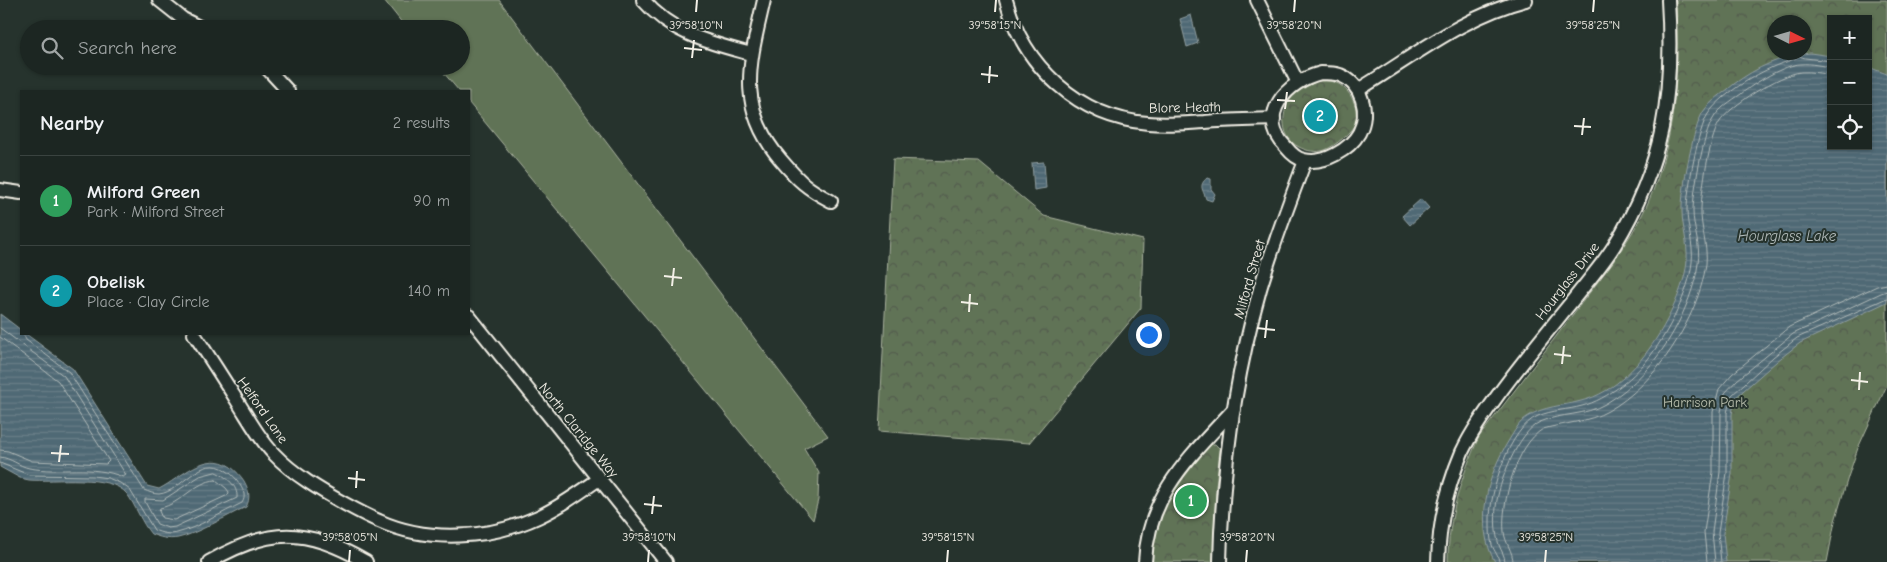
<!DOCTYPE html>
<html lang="en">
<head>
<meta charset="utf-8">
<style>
  :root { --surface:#1c2622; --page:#252e2a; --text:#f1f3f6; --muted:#a0a5a5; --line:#3a4340; --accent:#0b8043 }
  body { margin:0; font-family:"Comic Neue",sans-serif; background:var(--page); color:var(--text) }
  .controls { position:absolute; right:15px; top:15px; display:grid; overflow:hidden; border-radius:0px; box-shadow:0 1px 4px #0004 }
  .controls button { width:45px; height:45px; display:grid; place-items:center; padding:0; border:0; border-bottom:1px solid var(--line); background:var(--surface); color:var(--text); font:25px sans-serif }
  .compass { position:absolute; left:1767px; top:15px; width:45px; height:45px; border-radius:50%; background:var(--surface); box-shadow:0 1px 4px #0004; rotate:95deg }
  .you { position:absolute; left:1148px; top:334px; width:18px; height:18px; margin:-12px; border:4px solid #fff; border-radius:50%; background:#1a73e8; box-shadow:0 0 0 8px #1a73e833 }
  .badge { display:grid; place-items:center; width:32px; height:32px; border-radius:50%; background:var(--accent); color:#fff; font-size:16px; font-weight:700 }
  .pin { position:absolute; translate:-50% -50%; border:2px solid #fff; box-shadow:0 1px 5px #0006 }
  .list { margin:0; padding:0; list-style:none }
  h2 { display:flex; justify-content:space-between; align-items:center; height:65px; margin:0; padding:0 20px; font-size:21px }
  h2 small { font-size:16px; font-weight:400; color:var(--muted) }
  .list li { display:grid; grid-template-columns:32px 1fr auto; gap:15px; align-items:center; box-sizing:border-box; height:90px; padding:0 20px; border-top:1px solid var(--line) }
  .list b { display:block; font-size:19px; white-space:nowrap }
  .list p { margin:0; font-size:16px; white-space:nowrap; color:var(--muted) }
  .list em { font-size:16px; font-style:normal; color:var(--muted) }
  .icon { flex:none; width:28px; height:28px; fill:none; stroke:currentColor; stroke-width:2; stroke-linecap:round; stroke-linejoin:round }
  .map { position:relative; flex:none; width:1887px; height:562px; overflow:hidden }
  .search { position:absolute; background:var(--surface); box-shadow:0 1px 4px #0004; left:20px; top:20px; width:450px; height:55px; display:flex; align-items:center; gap:12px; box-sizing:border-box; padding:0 18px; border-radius:28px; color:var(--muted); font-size:19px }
  .panel { position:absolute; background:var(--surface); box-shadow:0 1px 4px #0004; left:20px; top:90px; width:450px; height:245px; border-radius:0px }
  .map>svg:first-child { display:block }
  .green { fill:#607356; stroke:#aab29f }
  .forest { fill:url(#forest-crowns); stroke:#aab29f; fill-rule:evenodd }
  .water { fill:url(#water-rules); stroke:#919fa2 }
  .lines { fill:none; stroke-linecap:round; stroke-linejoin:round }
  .shore { stroke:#b2bbba; stroke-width:1 }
  .street-casing { stroke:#f4f1e8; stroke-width:16 }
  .street { stroke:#26332d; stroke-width:12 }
  .ticks { fill:none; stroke:#f4f1e8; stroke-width:2 }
  .labels { text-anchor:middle; stroke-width:4; stroke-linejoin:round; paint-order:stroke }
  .street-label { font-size:14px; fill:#f4f1e8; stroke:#26332d }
  .park-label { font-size:14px; fill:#b9bfae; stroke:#26332d }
  .water-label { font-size:15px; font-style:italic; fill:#b2bbba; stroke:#26332d }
  .ticks-label { font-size:12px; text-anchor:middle; fill:#f4f1e8; stroke:#26332d; stroke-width:4; stroke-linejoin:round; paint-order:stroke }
</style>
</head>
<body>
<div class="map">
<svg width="1887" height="562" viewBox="0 0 1887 562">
  <defs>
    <pattern id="forest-crowns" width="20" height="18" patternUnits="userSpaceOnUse" patternTransform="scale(1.25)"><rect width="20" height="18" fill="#607356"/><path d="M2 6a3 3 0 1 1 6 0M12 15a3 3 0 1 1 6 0" fill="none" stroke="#535b4d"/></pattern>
    <pattern id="water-rules" width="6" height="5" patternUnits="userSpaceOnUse" patternTransform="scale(1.25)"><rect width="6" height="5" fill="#4f6974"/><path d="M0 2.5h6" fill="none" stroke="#697f88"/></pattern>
  </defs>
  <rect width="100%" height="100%" fill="#26332d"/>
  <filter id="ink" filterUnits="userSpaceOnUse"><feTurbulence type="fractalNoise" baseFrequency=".02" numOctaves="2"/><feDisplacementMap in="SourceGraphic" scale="10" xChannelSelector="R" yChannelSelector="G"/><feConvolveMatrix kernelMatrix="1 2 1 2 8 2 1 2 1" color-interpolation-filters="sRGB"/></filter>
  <g filter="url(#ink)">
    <path class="green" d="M384 0H499L828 436 804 448 819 473 818 500 813 520 469 103V91H459L438 66H461V29H407Z"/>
    <g class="forest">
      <path d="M1676 0H1887V385L1858 448 1848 477 1835 521 1827 562H1448C1448 518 1461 477 1479 437L1613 262C1619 252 1626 243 1632 233 1675 163 1680 80 1676 0ZM1831 19H1868V146H1831ZM1774 22H1804V52H1774Z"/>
      <path d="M1318 81C1322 81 1329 80 1333 82 1348 85 1360 107 1356 122 1352 132 1335 146 1325 150 1317 153 1306 151 1299 147 1278 137 1280 105 1297 92 1303 87 1311 84 1318 81Z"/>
      <path d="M893 159 979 162 1044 216 1143 240 1141 308 1029 443 879 431Z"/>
      <path d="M1215 444 1220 449 1216 486 1213 562H1152C1153 511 1176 482 1208 445Z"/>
    </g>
    <g class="water">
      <path d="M1191 15 1198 43 1187 47 1180 19Z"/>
      <path d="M1810 53 1831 56V146H1868V67L1887 74V302L1800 343 1777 361 1735 398 1732 414V474L1723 533 1726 562H1495C1474 525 1487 475 1509 440 1514 432 1519 422 1527 417 1543 406 1563 406 1581 401 1615 393 1642 362 1659 334 1671 315 1686 281 1687 260 1688 243 1682 227 1682 211 1681 192 1693 128 1703 112 1711 100 1724 93 1734 84 1757 67 1781 56 1810 53Z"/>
      <path d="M1044 162 1046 188 1034 190 1032 163Z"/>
      <path d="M1207 178 1211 179V189L1215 194 1212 201 1206 199C1203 189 1198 186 1207 178Z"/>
      <path d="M1421 199 1429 208 1410 225 1402 216Z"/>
      <path d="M0 314 21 330V334H26L73 369 147 486 159 489C181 478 206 449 231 467 236 471 241 476 244 481 249 490 251 498 246 507 228 515 197 534 178 538 168 540 159 537 151 534 141 522 136 506 127 494 110 473 54 482 29 480L20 478 0 467Z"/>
    </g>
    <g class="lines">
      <g class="shore">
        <path d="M0 328 64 376 126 475 123 477C91 464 62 474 29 468 19 466 11 458 0 457"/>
        <path d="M0 337 58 381 109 461 106 464 32 461 8 451 0 450"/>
        <path d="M0 463 29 475 93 476 108 478 120 483 130 490 154 530C161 533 169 535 177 533 197 528 223 512 242 503 246 497 244 491 240 485 237 479 233 475 227 471 201 452 182 492 159 494 153 494 149 492 144 490L69 372 26 340 23 334"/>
        <path d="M216 472C227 477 238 486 237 498L175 527 168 528 157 524 145 502V499L163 500 200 476Z"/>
        <path d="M216 480 226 488 229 492 228 495 174 520 162 518 159 511 160 508C181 504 195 481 216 480Z"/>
        <path d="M1499 562C1499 556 1494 551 1492 545 1490 537 1490 530 1490 522 1489 493 1509 428 1538 416 1552 410 1568 410 1582 406 1607 400 1637 375 1651 355 1669 331 1689 292 1692 262 1694 245 1687 227 1687 210 1687 190 1698 129 1708 114 1721 95 1754 75 1775 66 1783 62 1793 61 1799 56L1805 58 1831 61"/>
        <path d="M1505 562C1505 555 1501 551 1499 545 1495 533 1495 519 1496 507 1498 484 1518 432 1540 422 1561 413 1585 416 1605 404 1634 387 1658 360 1674 331 1684 313 1696 284 1698 263 1701 246 1693 228 1693 211 1693 193 1703 134 1713 119 1719 108 1731 101 1741 94 1753 84 1785 64 1801 64 1811 63 1821 66 1831 67"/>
        <path d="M1513 562C1513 551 1505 543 1504 532 1501 503 1516 445 1543 429 1564 423 1589 422 1608 411 1656 384 1698 319 1706 264 1708 245 1700 227 1701 208 1702 188 1709 140 1719 123 1729 106 1780 74 1801 72 1811 71 1821 74 1831 74"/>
        <path d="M1707 562 1704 532 1713 472V412L1719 389 1732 374 1789 327 1877 286 1887 284"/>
        <path d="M1715 562 1712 532 1720 472 1721 412 1725 393 1737 380 1793 334 1881 293 1887 291"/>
        <path d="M1721 562 1718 533 1727 473V413L1731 396 1773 357 1797 338 1887 298"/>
      </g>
      <defs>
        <g id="street">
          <path d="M159 0 183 19 203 29"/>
          <path d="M643 0C672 34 710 43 751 54"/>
          <path d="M764 0C750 62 735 106 781 160 799 181 806 188 831 201"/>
          <path d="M1006 0C1023 66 1079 118 1148 123 1167 125 1186 123 1205 122 1228 120 1251 120 1274 119"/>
          <path d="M1257 0 1297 81"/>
          <path d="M265 66 288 91"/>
          <path d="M1321 73C1327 73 1334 73 1340 75 1362 84 1370 112 1359 133 1350 149 1324 165 1304 160 1297 159 1290 152 1286 147 1255 116 1287 81 1321 73Z"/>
          <path d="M1358 90C1413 57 1463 16 1526 0"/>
          <path d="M0 190 21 193"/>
          <path d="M469 316 666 562"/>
          <path d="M194 334C210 358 226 383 241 407 251 423 261 441 274 454 294 475 320 490 345 504 356 510 367 516 379 521 428 543 490 539 538 517 560 507 579 493 599 479"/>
          <path d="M209 562C269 527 306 527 366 562"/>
          <path d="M1145 562C1148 493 1191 456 1234 409"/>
          <path d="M1220 562C1222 470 1235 378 1260 289 1273 245 1289 203 1305 161"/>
          <path d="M1438 562C1439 524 1447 487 1462 452 1472 431 1485 413 1498 395 1522 362 1548 331 1573 300 1587 282 1602 265 1614 246 1664 165 1674 94 1668 0"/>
        </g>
      </defs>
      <use href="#street" class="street-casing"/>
      <use href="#street" class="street"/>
    </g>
  </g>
  <path class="ticks" d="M696 12 697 0M995 12 996 0M1294 12 1295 0M1593 12 1594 0M684 48 702 50M692 58 694 40M981 74 998 76M989 83 990 66M1277 100 1295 101M1285 109 1287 92M1574 126 1591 127M1582 135 1584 118M664 276 682 278M672 286 674 268M961 302 978 304M969 312 970 294M1257 328 1275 330M1265 338 1267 320M1554 354 1571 356M1562 364 1564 346M1851 380 1868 382M1859 390 1860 372M51 453 69 454M59 462 61 445M348 478 365 480M356 488 357 471M644 504 662 506M652 514 654 496M349 562 350 550M648 562 649 550M947 562 948 550M1246 562 1247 550M1545 562 1546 550"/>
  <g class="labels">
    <g class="street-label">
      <text transform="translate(1185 107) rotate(-1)" y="5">Blore Heath</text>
      <text transform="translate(1249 279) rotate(-74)" y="5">Milford Street</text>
      <text transform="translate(1567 281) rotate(-52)" y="5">Hourglass Drive</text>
      <text transform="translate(263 410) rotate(55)" y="5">Helford Lane</text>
      <text transform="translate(579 430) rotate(51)" y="5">North Claridge Way</text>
    </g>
    <g class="park-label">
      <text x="1705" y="407">Harrison Park</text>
    </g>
    <g class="water-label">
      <text x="1787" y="241">Hourglass Lake</text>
    </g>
  </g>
  <g class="ticks-label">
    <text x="696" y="29">39°58'10"N</text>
    <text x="995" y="29">39°58'15"N</text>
    <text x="1294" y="29">39°58'20"N</text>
    <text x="1593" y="29">39°58'25"N</text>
    <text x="350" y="541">39°58'05"N</text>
    <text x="649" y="541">39°58'10"N</text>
    <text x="948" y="541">39°58'15"N</text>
    <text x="1247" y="541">39°58'20"N</text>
    <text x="1546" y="541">39°58'25"N</text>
  </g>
</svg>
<div class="controls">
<button>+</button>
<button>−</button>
<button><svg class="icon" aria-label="locate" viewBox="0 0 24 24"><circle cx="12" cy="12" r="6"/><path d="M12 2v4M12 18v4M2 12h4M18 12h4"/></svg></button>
</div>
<svg class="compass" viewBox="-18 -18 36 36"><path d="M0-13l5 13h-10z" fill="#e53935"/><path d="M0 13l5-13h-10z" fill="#a0a5a5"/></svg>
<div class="you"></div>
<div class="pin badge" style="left:1191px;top:501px;background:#2e9e5b">1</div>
<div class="pin badge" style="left:1320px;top:116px;background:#0f9aa8">2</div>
<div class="search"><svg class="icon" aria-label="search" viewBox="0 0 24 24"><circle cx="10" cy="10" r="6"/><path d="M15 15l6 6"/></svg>Search here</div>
<section class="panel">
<h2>Nearby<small>2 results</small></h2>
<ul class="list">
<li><span class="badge" style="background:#2e9e5b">1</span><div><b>Milford Green</b><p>Park · Milford Street</p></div><em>90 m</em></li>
<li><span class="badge" style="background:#0f9aa8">2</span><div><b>Obelisk</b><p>Place · Clay Circle</p></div><em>140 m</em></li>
</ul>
</section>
</div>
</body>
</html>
